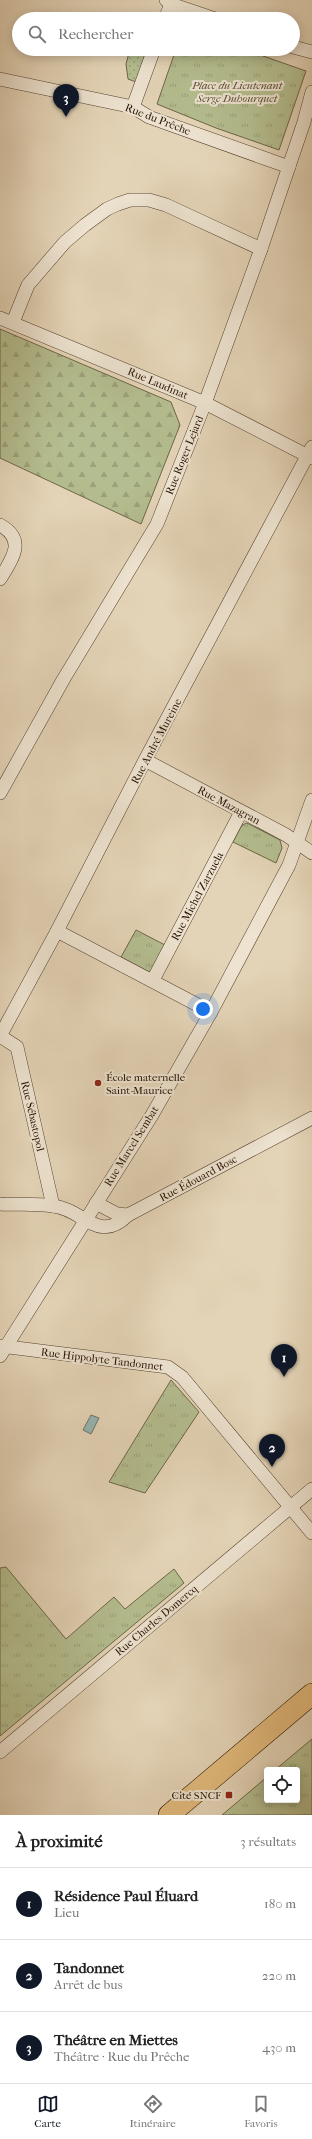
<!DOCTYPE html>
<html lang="fr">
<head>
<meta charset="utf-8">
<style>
  :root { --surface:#fff; --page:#f2f2f2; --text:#222; --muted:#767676; --line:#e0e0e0; --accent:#111827 }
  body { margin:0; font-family:"IM FELL French Canon",serif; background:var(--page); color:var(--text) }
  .controls { position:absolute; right:12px; bottom:12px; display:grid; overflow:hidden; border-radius:4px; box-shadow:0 2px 10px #0003 }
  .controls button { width:36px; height:36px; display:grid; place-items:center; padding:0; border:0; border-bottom:1px solid var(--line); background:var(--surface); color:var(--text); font:20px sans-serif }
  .you { position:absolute; left:203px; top:1009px; width:14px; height:14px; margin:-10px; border:3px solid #fff; border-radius:50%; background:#1a73e8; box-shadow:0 0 0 6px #1a73e833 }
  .badge { display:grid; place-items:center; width:26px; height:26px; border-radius:50%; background:var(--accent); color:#fff; font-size:13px; font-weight:700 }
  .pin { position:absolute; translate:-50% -33px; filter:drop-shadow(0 1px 2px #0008) }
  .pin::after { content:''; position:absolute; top:21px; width:14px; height:12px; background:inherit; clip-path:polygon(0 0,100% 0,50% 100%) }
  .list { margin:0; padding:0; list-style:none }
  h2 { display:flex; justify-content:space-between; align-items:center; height:52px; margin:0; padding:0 16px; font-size:17px }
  h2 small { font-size:13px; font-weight:400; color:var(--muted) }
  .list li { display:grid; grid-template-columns:26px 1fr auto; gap:12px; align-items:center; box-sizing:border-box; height:72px; padding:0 16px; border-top:1px solid var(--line) }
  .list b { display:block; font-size:15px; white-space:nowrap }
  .list p { margin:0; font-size:13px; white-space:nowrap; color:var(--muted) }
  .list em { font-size:13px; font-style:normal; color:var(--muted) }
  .icon { flex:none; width:22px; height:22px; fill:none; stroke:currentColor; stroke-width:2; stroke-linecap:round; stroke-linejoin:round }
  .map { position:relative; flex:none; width:312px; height:1815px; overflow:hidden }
  .search { position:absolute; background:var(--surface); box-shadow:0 2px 10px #0003; left:12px; right:12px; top:12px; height:44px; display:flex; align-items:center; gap:10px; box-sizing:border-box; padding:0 14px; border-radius:22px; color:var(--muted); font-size:15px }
  .sheet { height:268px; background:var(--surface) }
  nav { display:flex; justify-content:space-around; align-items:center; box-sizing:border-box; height:56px; border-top:1px solid var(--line); background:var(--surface); font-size:11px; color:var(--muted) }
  nav a { display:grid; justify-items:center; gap:2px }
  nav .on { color:var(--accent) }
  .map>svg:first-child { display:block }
  .grass { fill:url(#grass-tufts); stroke:#6d6648 }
  .forest { fill:url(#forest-firs); stroke:#6d6648 }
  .garden { fill:url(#garden-dots); stroke:#6d6648 }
  .water { fill:#96b7b3; stroke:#69746c }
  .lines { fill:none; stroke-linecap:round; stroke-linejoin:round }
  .street-casing { stroke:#56412f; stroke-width:14 }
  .primary-casing { stroke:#261002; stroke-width:22 }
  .street { stroke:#ede3d0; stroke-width:13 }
  .primary { stroke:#e2ba7c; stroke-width:21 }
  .poi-dot { fill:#8f2418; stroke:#ede3d0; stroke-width:1.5 }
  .labels { text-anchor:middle; stroke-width:4; stroke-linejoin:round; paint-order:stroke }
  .park-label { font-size:11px; font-style:italic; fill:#584d33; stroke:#ede3d0 }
  .street-label { font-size:11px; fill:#261002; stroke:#ede3d0 }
  .poi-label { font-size:11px; fill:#261002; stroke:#ede3d0; text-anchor:start }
</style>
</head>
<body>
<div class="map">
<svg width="312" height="1815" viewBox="0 0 312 1815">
  <defs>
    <pattern id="grass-tufts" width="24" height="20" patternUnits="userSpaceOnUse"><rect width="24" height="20" fill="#b4bd8f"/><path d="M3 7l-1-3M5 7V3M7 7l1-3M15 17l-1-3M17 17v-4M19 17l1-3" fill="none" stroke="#9ba17a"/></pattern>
    <pattern id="forest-firs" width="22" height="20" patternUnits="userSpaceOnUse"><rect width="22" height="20" fill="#b4bd8f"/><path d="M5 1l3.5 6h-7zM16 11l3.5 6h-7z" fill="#9ba17a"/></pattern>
    <pattern id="garden-dots" width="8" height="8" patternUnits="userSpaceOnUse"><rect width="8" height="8" fill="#b4bd8f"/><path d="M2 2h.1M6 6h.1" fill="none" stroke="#9ba17a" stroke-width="1.8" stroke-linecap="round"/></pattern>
  </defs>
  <rect width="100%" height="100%" fill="#e4d4b7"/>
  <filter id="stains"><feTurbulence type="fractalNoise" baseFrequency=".005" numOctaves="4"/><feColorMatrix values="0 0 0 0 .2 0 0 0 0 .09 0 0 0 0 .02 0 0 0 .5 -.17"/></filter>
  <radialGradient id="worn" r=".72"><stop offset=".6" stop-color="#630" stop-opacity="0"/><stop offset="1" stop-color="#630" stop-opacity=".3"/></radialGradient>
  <g class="grass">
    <path d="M176 49H243L306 71 279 150 216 128 157 104Z"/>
    <path d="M247 823 280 840 282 848 276 863 233 842 242 825Z"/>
    <path d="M136 930 165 945 151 973 121 957Z"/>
    <path d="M171 1380 199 1412 145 1493 109 1482Z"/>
    <path d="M6 1567 66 1639 114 1597 125 1609 174 1569 184 1583 0 1736V1568Z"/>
    <path d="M312 1739V1815H222L267 1777V1800H297V1770H275Z"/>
  </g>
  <path class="forest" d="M0 329 171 402 180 425 141 524 0 458Z"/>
  <path class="garden" d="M130 49H147L136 82 128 79 126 64Z"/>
  <path class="water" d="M91 1415 99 1418 91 1434 83 1430Z"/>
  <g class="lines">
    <defs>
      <g id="street">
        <path d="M166 0 171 4 215 19"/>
        <path d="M165 19 171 4"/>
        <path d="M293 47 312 52"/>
        <path d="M0 79 133 107 149 117 289 167"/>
        <path d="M133 107 154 49"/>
        <path d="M0 318 205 403 312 458"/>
        <path d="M13 322 28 285 65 242 85 225 107 209 118 204 130 200H149L166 205 261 249"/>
        <path d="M0 525C27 540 12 559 0 579"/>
        <path d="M145 760 286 835 312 853"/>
        <path d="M0 793 63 680 157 524 205 403 261 249 304 122 312 92"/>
        <path d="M57 931 211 1012"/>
        <path d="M153 980 241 812"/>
        <path d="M0 1036 57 931 145 760 312 447"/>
        <path d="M0 1036 17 1047 53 1206"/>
        <path d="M96 1203 117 1214 128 1215"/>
        <path d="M0 1204C17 1205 36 1203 53 1206 84 1209 98 1245 128 1215L312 1118"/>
        <path d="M0 1346 168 1367 182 1377 312 1533"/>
        <path d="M0 1356 152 1115 211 1012 289 865 312 800"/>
        <path d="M0 1752 312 1489"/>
      </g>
      <path id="primary" d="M169 1815 312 1694"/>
    </defs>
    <use href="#street" class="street-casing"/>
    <use href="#primary" class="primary-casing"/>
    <use href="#street" class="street"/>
    <use href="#primary" class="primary"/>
  </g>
  <g class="poi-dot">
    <circle cx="98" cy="1083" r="4"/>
    <rect x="225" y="1791" width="8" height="8" rx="2"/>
  </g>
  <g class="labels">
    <g class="park-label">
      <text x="237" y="89">Place du Lieutenant<tspan x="237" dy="13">Serge Duhourquet</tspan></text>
    </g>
    <g class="street-label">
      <text transform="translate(158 119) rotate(21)" y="4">Rue du Prêche</text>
      <text transform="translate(158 383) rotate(23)" y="4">Rue Laudinat</text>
      <text transform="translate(184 455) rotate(-68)" y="4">Rue Roger Lejard</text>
      <text transform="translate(156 741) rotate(-62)" y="4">Rue André Mureine</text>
      <text transform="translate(229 805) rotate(28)" y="4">Rue Mazagran</text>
      <text transform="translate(197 896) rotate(-62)" y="4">Rue Michel Zarzuela</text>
      <text transform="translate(33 1116) rotate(77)" y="4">Rue Sébastopol</text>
      <text transform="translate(131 1146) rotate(-58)" y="4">Rue Marcel Sembat</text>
      <text transform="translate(198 1178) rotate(-28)" y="4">Rue Édouard Bosc</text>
      <text transform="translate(102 1359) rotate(7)" y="4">Rue Hippolyte Tandonnet</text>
      <text transform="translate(156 1620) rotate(-40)" y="4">Rue Charles Domercq</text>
    </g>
    <g class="poi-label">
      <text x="106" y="1081">École maternelle<tspan x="106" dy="13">Saint-Maurice</tspan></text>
      <text x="221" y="1799" text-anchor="end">Cité SNCF</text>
    </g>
  </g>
  <rect width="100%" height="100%" filter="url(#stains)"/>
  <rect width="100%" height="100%" fill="url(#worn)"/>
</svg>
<div class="controls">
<button><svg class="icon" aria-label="locate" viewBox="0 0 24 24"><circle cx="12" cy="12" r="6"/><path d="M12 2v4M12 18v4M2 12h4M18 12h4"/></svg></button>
</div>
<div class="you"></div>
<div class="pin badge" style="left:284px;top:1377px">1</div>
<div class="pin badge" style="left:272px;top:1467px">2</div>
<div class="pin badge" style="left:66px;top:117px">3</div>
<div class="search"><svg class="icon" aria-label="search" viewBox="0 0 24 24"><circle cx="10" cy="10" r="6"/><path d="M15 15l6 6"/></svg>Rechercher</div>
</div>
<section class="sheet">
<h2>À proximité<small>3 résultats</small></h2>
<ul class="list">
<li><span class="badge">1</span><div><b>Résidence Paul Éluard</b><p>Lieu</p></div><em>180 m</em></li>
<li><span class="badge">2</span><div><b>Tandonnet</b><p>Arrêt de bus</p></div><em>220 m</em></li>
<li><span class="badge">3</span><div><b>Théâtre en Miettes</b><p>Théâtre · Rue du Prêche</p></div><em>430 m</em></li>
</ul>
</section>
<nav>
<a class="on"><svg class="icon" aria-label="map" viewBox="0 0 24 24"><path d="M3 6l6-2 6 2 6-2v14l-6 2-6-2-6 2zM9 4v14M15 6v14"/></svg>Carte</a>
<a><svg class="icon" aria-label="directions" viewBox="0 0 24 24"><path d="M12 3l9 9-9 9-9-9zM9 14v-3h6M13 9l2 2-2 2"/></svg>Itinéraire</a>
<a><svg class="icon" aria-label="saved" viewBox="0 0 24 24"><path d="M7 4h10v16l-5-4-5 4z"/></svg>Favoris</a>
</nav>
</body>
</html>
